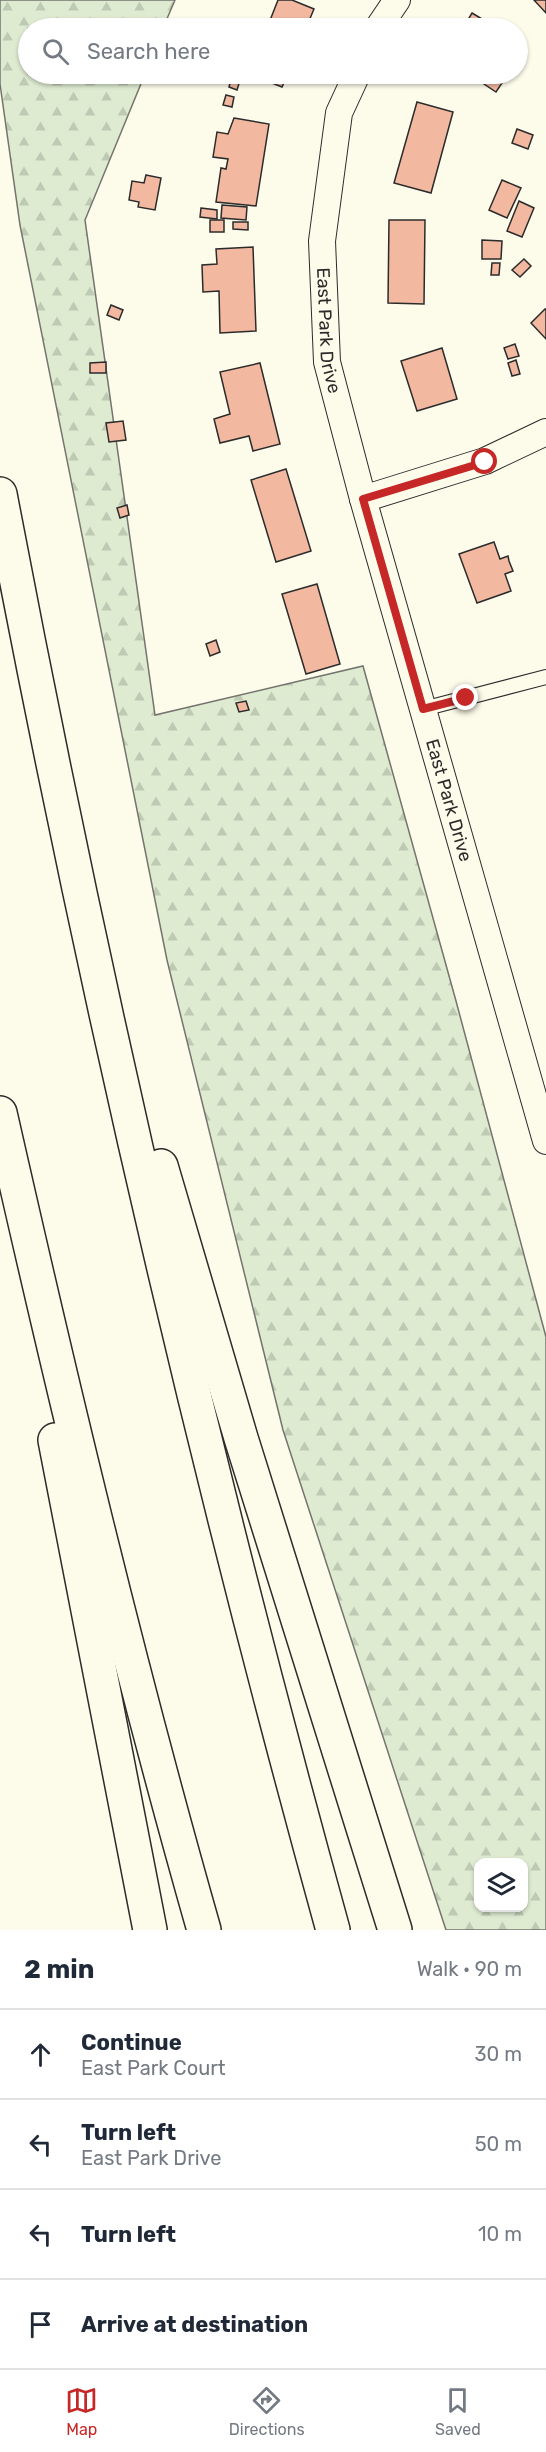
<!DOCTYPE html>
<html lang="en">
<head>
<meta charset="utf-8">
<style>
  :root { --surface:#fff; --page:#f6f6f7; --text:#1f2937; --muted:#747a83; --line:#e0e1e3; --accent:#c62828 }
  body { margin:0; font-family:Rubik,sans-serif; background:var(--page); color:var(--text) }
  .controls { position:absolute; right:18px; bottom:18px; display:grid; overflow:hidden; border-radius:12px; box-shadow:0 2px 4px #0004 }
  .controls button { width:54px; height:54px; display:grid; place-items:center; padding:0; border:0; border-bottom:2px solid var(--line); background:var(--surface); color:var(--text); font:30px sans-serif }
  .stop { position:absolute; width:18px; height:18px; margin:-14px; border:4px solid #c62828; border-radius:50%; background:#fff }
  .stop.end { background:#c62828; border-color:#fff; box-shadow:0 2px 6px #0008 }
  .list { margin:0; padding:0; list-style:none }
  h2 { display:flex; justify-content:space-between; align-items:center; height:78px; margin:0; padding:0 24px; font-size:26px }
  h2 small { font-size:20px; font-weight:400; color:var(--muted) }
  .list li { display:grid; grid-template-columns:39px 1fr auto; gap:18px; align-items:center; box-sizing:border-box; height:90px; padding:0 24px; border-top:2px solid var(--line) }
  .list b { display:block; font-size:22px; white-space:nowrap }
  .list p { margin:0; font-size:20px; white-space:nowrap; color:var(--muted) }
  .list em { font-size:20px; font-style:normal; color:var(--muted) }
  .icon { flex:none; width:33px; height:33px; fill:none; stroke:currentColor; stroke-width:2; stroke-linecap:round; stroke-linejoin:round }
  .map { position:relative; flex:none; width:546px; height:1930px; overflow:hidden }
  .search { position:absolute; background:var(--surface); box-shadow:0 2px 4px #0004; left:18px; right:18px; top:18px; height:66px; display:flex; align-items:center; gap:15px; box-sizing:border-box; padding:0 21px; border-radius:33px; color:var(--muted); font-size:22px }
  .sheet { height:438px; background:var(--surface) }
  nav { display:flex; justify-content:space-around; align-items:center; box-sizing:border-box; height:84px; border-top:2px solid var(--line); background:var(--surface); font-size:16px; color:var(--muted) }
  nav a { display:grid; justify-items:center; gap:3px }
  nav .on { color:var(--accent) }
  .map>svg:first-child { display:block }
  .forest { fill:url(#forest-firs); stroke:#74746e; stroke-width:1.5; fill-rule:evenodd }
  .building { fill:#f2b8a0; stroke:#2b2b2b; stroke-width:1.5 }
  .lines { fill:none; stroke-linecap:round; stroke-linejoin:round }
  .lane-casing { stroke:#2b2b2b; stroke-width:16 }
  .street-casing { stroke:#2b2b2b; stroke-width:28 }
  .highway-casing { stroke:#2b2b2b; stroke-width:36 }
  .lane { stroke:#fdfbea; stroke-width:14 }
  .street { stroke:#fdfbea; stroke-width:26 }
  .highway { stroke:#fdfbea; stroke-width:33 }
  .route { stroke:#c62828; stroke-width:8 }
  .labels { text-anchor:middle; stroke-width:4.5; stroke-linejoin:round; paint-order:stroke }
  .street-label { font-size:18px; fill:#2b2b2b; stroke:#fdfbea }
</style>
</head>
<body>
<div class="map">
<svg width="546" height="1930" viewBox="0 0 546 1930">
  <defs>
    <pattern id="forest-firs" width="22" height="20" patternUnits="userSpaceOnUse" patternTransform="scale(1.5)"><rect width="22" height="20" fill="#deebd1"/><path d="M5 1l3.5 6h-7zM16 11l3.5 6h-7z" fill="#bfcab4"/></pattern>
  </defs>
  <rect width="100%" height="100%" fill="#fdfbea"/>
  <path class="forest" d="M0 0H175L163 28H28V74H145L85 220 155 715 363 666 456 1001 546 1337V1930H446L283 1430 167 960 20 225 0 84ZM478 1862H524V1908H478Z"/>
  <g class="building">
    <path d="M278 0H292L314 9 306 28H267Z"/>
    <path d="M534 0H546V13Z"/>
    <path d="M472 13 497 28H463Z"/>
    <path d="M249 74H288L282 87Z"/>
    <path d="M469 74H508L496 92Z"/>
    <path d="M232 75 241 77 237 90 229 87Z"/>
    <path d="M226 95 234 97 232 107 223 105Z"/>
    <path d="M417 102 453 112 431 193 394 183Z"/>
    <path d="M234 118 269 124 256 206 216 202 221 168 226 169 228 159 213 157 217 132 228 134Z"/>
    <path d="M517 129 533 135 528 149 512 143Z"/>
    <path d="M146 175 161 178 155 210 138 207 139 202 129 200 132 181 144 183Z"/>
    <path d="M502 180 521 188 507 218 489 210Z"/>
    <path d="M519 201 534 208 522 237 507 231Z"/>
    <path d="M222 205 247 207 246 220 221 218Z"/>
    <path d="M201 208 217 210V219L200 217Z"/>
    <rect x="210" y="220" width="14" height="12"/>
    <path d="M389 220H425L424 304 388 303Z"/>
    <path d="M233 222H248V230L233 229Z"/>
    <path d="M482 240 502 241 501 259H482Z"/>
    <path d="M253 247 256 331 220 333 219 291 203 292 202 265 217 264 216 249Z"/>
    <path d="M524 259 531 266 520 277 512 270Z"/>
    <path d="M492 263H500L499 275H491Z"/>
    <path d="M111 305 123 310 119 320 107 315Z"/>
    <path d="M545 309H546V339L531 323Z"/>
    <path d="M515 344 519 356 508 359 504 348Z"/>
    <path d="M442 348 457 399 417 411 401 361Z"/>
    <path d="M516 360 520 374 512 376 508 363Z"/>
    <path d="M106 362V373H90V363Z"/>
    <path d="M260 363 280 444 253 451 249 436 220 443 214 419 230 414 220 372Z"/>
    <path d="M123 421 126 440 109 442 106 423Z"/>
    <path d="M286 469 311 551 276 562 251 480Z"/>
    <path d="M127 505 129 515 120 518 117 508Z"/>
    <path d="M494 542 500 559 508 556 509 561 513 571 505 574 511 591 477 603 459 554Z"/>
    <path d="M317 584 340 664 306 674 282 594Z"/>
    <path d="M216 640 220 652 210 656 206 644Z"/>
    <path d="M246 701 249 710 239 712 236 703Z"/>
  </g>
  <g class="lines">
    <defs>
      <path id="lane" d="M423 709 546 677"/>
      <g id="street">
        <path d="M378 28 397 0"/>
        <path id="s1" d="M357 74 339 113 322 241 327 362 363 499 546 1141"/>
        <path d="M363 499 485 461 546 432"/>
      </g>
      <g id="highway">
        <path d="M0 494C91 976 202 1456 333 1930"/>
        <path d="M0 1113C62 1387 127 1660 204 1930"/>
        <path d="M161 1166 241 1438 395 1930"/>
        <path d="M55 1440 150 1930"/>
      </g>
    </defs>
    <use href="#lane" class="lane-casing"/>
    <use href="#street" class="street-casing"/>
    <use href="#highway" class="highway-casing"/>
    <use href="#lane" class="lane"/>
    <use href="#street" class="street"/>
    <use href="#highway" class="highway"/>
  </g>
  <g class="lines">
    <path class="route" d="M466 698 423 709 363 499 485 462"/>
  </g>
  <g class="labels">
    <g class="street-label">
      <text dy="6" stroke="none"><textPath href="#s1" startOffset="262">East Park Drive</textPath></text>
      <text dy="6" stroke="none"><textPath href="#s1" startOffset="748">East Park Drive</textPath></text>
    </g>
  </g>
</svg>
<div class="controls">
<button><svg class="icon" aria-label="layers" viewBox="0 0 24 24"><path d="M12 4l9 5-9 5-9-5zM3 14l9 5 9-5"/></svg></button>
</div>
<div class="stop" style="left:485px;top:462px"></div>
<div class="stop end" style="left:466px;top:698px"></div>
<div class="search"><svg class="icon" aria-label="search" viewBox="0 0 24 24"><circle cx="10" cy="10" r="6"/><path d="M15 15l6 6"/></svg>Search here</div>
</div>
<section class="sheet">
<h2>2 min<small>Walk · 90 m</small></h2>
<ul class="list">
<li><svg class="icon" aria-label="ahead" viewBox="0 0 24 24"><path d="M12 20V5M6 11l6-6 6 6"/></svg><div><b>Continue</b><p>East Park Court</p></div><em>30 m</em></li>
<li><svg class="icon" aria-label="left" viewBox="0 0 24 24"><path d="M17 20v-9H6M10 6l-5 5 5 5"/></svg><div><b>Turn left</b><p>East Park Drive</p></div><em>50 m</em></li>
<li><svg class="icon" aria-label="left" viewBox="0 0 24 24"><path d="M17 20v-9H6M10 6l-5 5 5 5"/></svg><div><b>Turn left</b></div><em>10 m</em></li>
<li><svg class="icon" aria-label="arrive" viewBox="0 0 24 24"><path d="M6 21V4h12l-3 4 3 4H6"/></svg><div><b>Arrive at destination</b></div></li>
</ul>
</section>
<nav>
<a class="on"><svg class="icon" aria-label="map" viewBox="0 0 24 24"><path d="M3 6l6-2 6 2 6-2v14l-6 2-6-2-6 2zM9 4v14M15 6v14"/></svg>Map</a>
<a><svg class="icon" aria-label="directions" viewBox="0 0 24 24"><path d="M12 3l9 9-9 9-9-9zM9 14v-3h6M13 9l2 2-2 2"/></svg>Directions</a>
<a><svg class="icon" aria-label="saved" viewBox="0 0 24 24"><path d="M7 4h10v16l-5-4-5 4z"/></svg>Saved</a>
</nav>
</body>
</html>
